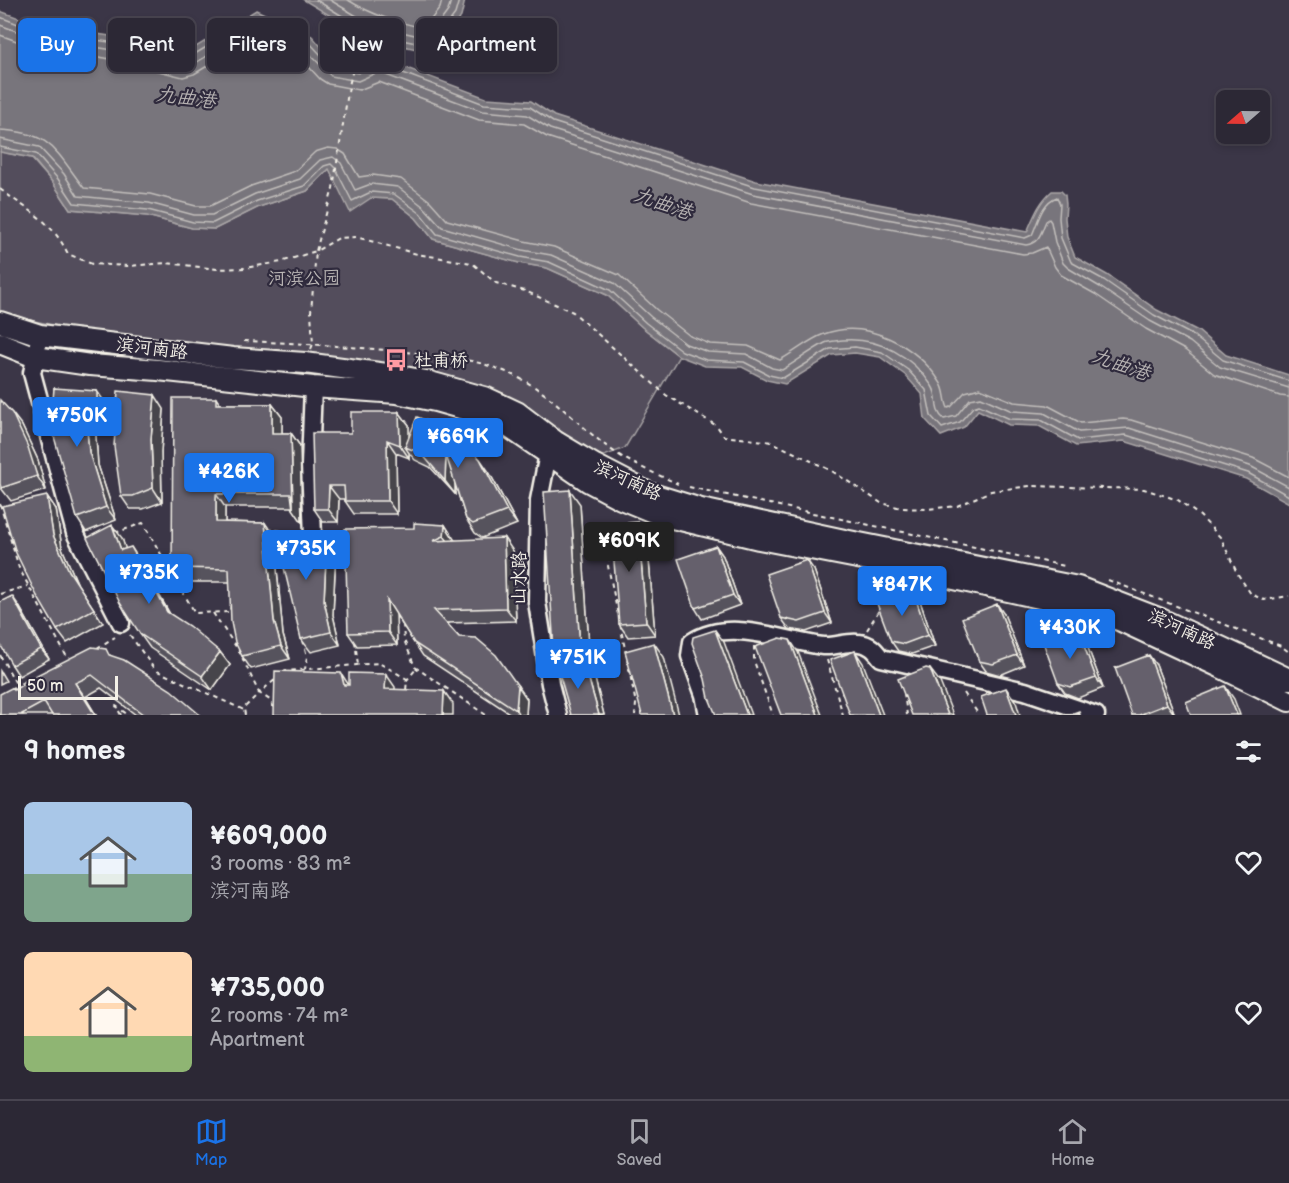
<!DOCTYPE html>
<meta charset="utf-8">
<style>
:root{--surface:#2c2835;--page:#34303d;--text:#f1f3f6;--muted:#a6a6ad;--line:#484450;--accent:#1a73e8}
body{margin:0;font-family:"Balsamiq Sans","LXGW WenKai TC",sans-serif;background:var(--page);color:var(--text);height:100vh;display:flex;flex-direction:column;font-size:22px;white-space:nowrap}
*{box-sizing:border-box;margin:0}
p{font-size:20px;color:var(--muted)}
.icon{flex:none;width:33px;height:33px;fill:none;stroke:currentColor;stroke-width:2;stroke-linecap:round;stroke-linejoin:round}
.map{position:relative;height:715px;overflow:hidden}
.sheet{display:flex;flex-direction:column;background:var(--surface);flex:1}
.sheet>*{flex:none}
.banner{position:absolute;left:18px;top:18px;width:600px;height:54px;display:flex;gap:12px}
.needle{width:39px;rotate:250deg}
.tools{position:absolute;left:1216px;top:90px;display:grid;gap:12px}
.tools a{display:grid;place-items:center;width:54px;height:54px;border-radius:9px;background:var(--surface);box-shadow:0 3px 9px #0003,0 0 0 2px var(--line);font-size:30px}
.scale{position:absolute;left:18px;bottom:15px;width:100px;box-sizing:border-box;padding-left:6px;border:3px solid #f4f1e8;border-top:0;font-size:16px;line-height:21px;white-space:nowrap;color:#f4f1e8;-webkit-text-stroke:4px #2f2a3d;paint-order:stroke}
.price{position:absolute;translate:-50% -51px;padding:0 14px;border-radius:6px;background:var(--accent);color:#fff;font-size:20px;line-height:39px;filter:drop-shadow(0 2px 3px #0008)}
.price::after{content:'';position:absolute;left:50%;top:36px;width:18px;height:14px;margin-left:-9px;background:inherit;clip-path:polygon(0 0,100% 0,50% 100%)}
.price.current{background:#222;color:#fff}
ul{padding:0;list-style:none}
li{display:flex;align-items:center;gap:18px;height:150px;padding:0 24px}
li span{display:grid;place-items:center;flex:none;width:168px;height:120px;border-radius:9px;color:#555}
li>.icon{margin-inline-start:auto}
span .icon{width:72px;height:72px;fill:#fffc;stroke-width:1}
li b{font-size:26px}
h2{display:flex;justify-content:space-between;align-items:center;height:72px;padding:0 24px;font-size:26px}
.pill{padding:0 21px;border-radius:9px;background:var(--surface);box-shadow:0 3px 9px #0003,0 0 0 2px var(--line);font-size:21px;line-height:54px}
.pill.current{background:var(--accent);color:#fff}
.tabs{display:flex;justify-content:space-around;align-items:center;height:84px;border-top:2px solid var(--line);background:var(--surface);font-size:16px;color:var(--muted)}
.tabs a{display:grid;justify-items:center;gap:3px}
.tabs .current{color:var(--accent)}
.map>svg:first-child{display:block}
</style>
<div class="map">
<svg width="1289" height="715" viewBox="0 0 1289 715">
<rect width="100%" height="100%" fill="#3b3647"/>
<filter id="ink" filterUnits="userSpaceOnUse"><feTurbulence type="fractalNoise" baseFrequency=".0167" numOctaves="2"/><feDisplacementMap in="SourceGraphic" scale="12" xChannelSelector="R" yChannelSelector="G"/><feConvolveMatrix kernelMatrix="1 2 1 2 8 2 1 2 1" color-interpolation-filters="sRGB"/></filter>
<g filter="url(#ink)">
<!-- green -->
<path fill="#534e5c" stroke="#a4a0a2" stroke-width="1.5" d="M0,152l31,6 22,25 17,26 77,7 45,12 23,1 44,-22 48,-16 22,-22 42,29 21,1 24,19 17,21 86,24 28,5 60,27 35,32 37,29 -54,92 -26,10 -49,-34 -125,-53 -284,-28 -141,-29z"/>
<!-- water -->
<path fill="#78747b" stroke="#aaa6a7" stroke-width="1.5" d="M304,0h161l-4,17 -26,36 -55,-12 -26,-11z
M256,10l56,26 24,28 21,3 18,-11 111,42 45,3 23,15 202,65 271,51c7,-16 12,-30 25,-41h9l4,4 1,9 -1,14 2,19 8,20 32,18 50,35 41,21 28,24 63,20v128l-43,-24 -122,-38 -48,5 -37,-20 -30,-1 -31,-15 -14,17 -23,9 -16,-17 -3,-25 -17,-19 -25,-18 -25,-4 -23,2 -47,29 -18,-4 -25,-13 -37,-1 -26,-10 -37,-29 -35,-32 -60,-27 -28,-5 -86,-24 -17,-21 -24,-19 -21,-1 -21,14 -21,-43 -22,22 -48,16 -44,22 -23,-1 -45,-12 -77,-7 -17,-26 -21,-25 -32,-6v-141l38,14 72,11 73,19z"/>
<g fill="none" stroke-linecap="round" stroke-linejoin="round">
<!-- shore -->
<path stroke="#c2bfbc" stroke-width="1.5" d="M316,0l41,25 25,11 49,10 24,-32 4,-14
M330,0l30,18 24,10 44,10 20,-27 3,-11
M348,0c24,15 48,22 76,28l16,-20 2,-8
M0,17l36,14 73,11 74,19 74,-44 51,24 26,28 24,4 19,-10 107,41 46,3 23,15 202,65 270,51 7,-3c6,-13 10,-33 25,-38l3,7 -1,14 2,20 10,24 33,18 50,35 40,21 29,24 66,21
M0,25l35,13 72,11 76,19 7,-2 68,-40 46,22 27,28 27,5 20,-9 104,39 45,4 23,14 203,65 273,51c14,-2 15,-13 20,-24l3,-2 2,3 4,20 8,21 5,5 32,19 50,34 40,21 30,25 69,21
M0,35l33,12 72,11 78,19 11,-3 64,-38 40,19 22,24 8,5 31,6 20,-8 100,38 45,4 23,13 204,66 272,51 9,-1 14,-6 9,20 6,8 34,19 51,35 39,21 29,24 66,22 9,1
M0,130c52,2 56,22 84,58l66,6 46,12h14l41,-20 44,-15 20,-19 13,-4 9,1 8,5 14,23 14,-2 28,4 29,22 17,19 77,21 30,6 65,28 38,35 33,26 20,8 38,2 32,14c15,-8 28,-20 44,-26 43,-16 93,12 116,48 6,8 4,18 8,26l3,-1 14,-15 15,-4 34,14 33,3 34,18 42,-4 8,1 122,38 36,19
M0,139l39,8 25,27 14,22 71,7 45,12h18l43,-21 45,-15 20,-19 13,-3 8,6 14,27 16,-6 27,3 26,20 18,20 80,23 29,5 63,28 37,34 35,27 22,8 38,2 26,14 10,2c14,-8 28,-19 43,-27 5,-2 12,-2 18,-3 36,-3 69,16 89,46 8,12 0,23 12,33l12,-3 14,-17 11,-2 31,14 32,2 35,19 50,-4 121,38 39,21
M0,147l36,7 22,25 16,24 74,7 45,12 20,1 44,-22 47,-15 20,-20 7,-2 4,4 17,33 19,-9 23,2 26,19 17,21 83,23 29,5 61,28 36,33 36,28 24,9 38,2 25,13 14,3 47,-29 25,-2 27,5 26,18 18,20 5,26 11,12 18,-6 13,-15 6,-2 31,14 31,1 37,20 48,-5 122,38 41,23"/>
<!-- minor casing -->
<g stroke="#f4f1e8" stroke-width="21">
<path id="minor" d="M40,335l-8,38 43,160 46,90
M553,444l-5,10 -9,46 -2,102 13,82 8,31
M313,536l-3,-71 3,-78
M708,715l-4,-20 -14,-39 2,-14c38,-25 90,-1 131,4 12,1 25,-5 36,-3 11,1 16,7 22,15l144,33 71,24"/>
</g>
<!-- tertiary casing -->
<g stroke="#f4f1e8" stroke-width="24">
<path id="tertiary" d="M0,322l40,13 193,23 72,5 89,12 32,6 61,17 30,14 38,29 40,24 54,28 52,16 148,32 229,46 83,32 128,60
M0,343l35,14 55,8 68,5 155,17 84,6 38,8 46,13 29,14 79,54 32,17 39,16 99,24 114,22 216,48 30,11 101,47 69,34"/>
</g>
<!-- path -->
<path stroke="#f4f1e8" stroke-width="2" stroke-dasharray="4.5 4.5" stroke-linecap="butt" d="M0,189c28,22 51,30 68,65l24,10 36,2 39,-3 50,6 28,-1 36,-6 35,-11 23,-13 17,-1 61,17 55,9 24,20 29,8 48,21 93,83 51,31 7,10 48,6 60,29 49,32 21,5 25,1 30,-3 34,-15 39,-5 114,3 34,11 22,16 21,22 16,35 14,21 13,6 25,-4
M244,341c51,2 101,5 151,10 42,4 86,7 124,27 34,17 60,48 90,70 21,16 46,25 69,36
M311,349l2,-5 -2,-32 5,-61 17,-63 16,-102 11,-48
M689,487l376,79
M0,504l19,64 50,93
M267,529l30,4
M612,529l-4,37 10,49
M115,533l28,-10 52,90 35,-1 1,-11
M327,535l21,-1
M1108,580l173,66 8,6
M0,594l28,-8
M887,597l10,-15
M213,613l26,38 20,42 17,-14
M403,624l1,16 11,27 71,48
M620,624l16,80 -1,11
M867,630l14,-23
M130,635l25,35 89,40
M303,640l4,17 -2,12
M355,641l3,24
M754,646v15l19,54
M97,648l18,-11
M0,655l19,34
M827,660l16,55
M283,673l3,-2 93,-8 28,16 -1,12
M406,681l10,-12
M904,693l3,22
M964,693l15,22
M121,715l-5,-9 12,9
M245,715l-1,-7 15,-15 11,7 7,15"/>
<!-- minor -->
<use href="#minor" stroke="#2f2a3d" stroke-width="16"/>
<!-- tertiary -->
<use href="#tertiary" stroke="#2f2a3d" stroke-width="20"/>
</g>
<!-- wall -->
<path fill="#57535d" stroke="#f4f1e8" stroke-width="1.5" d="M54,388l52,16v18l-11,1 3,42 18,55 -30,12 -9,-14z
M216,398l4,6h52l10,13v16h9l9,13 2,76 -10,-15h-67v15l40,1 9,13 9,99 7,24 -39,10 -9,-13 -12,-74h-48l-10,-14z
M164,409l-3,43 1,50 -19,7h-13l-9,-13z
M399,412l10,13v13l80,34 28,52 -35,14 -7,-5 -9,-14 -11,-35v10l-25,-27 -15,-7 -6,-7v5l-13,-5 1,61h-43l-9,-13v-2h-6l-1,23h-15l-9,-13 37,-76z
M22,426l16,34 8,30 -35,11 -10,-13z
M47,496l9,13 6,39 16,37 25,38 -36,20 -10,-13z
M580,504l10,158 -5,1 9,12 10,40h-33l11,-52 -19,1 -9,-14z
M445,525l9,15 59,11 3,70 -69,2 12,14 68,62 -1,16h-14l-89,-59 -27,-41 1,30 -40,1 -9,-13 66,-105z
M647,535l8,100 -27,2 -9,-13z
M122,538l3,11 15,12 30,53 50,38 10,13 -18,25 -62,-42 -10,-14z
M716,546l7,10 17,49 -38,14 -7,-11z
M336,550l-3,65 7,30 -29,7 -10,-13z
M814,570l18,53 -26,9 -17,-3 -8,-11z
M919,598l16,48 -23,8 -14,-3 -7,-10z
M19,606l30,53 -30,17 -7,-11z
M1004,614l20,51 -24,10 -14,-4 -7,-10z
M1085,640l18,48 -25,10 -13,-5 -7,-10z
M110,655l90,60h-64l-35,-27 -16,9 11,18h-96l14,-25z
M1156,665l19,50h-43z
M0,671l6,10 -6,3z"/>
<!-- shaded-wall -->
<path fill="#47444c" stroke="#f4f1e8" stroke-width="1.5" d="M97,391l9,13v18l-9,-13z
M155,395l9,14 -3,43 1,50 -9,-14 -2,-49z
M272,404l10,13v29l-10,-13z
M85,409l10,14 3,42 18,55 -10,-13 -17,-55z
M399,412l10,13v23l-4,-1 4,6v5l-9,-13z
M12,413l10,13 16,34 8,30 -9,-14z
M291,433l9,13 2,76 -9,-13z
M387,440l9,13 1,61 -9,-13z
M446,455l9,14v25l-10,-13z
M480,459l9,13 28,52 -10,-13z
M329,486l10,13 -1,23 -10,-13z
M570,490l10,14 10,158 -10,-13z
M216,494l9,13v29l-9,-14z
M47,496l9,13 6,39 16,37 25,38 -34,-52 -16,-36z
M638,522l9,13 8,100 -9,-13z
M265,523l9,13 9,99 7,24 -9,-13 -7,-25z
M112,525l10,13 8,25 -9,-13z
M445,525l9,14v10l-10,-13z
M327,537l9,13 -3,65 7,30 -9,-13 -7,-31z
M504,538l9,13 3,70 -10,-13z
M716,546l7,10 17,49 -7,-10z
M131,547l9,14 36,64 -9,-13z
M807,560l7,10 18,53 -7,-10z
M912,588l7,10 16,48 -7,-11z
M12,596l7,10 30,53 -8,-10z
M387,600l9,13 1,32 -9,-13z
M997,604l7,10 20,51 -7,-10z
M715,630l9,12 27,73h-4z
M1078,630l7,10 18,48 -7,-10z
M790,640l8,12 24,63h-4z
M654,643l10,14 15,58h-6z
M855,651l8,12 20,52h-4z
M220,652l10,13 -18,25 -10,-14z
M1149,655l7,10 19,50 -8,-11z
M584,662l10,13 10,40h-5z
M930,669l10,13 13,33h-5z
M341,673l9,14 -6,-2z
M386,674l9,13v15l-10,-13z
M75,683l10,14 11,18h-1z
M518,686l9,13 -1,16h-7l-3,-5z
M1225,686l9,13 6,16h-3z
M1006,688l10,14 4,13h-4z
M444,691l9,13v11h-10z"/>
<!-- building -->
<path fill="#65616c" stroke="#f4f1e8" stroke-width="1.5" d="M54,388l43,3v18h-12l4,43 17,55 -29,11 -26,-92z
M118,391l37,4 -4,44 2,49 -20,8h-12l-7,-50z
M173,398h43v6h56v29h19l2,76 -2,-15h-75v28l49,1 9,98 7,25 -39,10 -7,-14 -4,-20 -2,-53 -57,-1z
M0,400l12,13 16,34 9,29 -36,12 -1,-4z
M351,412h48l1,33 -13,-5 1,61h-43l-1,-15h-15l-1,23h-14l-2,-76h39z
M417,417l23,9 20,12 20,21 27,52 -34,13 -7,-5 -20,-64 -1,26 -24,-28 -16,-6z
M570,490l10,159 -26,1 -10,-158z
M47,496l6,39 16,36 25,38 -37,21 -20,-34 -21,-43 -14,-47z
M638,522l8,100 -27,2 -8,-100z
M414,523l31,2 -1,11 -11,5 71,-3 2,70 -72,2 25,27 17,1 20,17 22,31 -2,24 -102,-67 -27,-43 1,32 -40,1 -3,-104 69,-1z
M112,525l9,25 10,-3 36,65 22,14 31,26 -18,24 -62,-42 -20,-31 -33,-65z
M276,534l51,3 -3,64 7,31 -30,7z
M716,546l17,49 -38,13 -17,-49z
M807,560l18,53 -26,9 -18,-4 -15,-44z
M912,588l16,47 -24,9 -13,-3 -15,-40z
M12,596l29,53 -29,16 -12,-21v-42z
M997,604l20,51 -24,9 -14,-3 -17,-43z
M715,630l32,85h-31l-7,-17 -4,-19 -13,-36 1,-6z
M1078,630l18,48 -26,9 -12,-4 -15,-41z
M780,638l10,2 28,75h-37l-26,-68z
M654,643l19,72h-31l-17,-64z
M92,647l14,2 3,6 15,5 47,30 29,25h-56l-52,-40 -17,8 20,32h-43l-8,-13 -22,12 1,1h-23v-21l13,-7 1,3 8,-5 -1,-2z
M855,651l24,64h-29l-20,-55z
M1149,655l18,49 -28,11h-7l-17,-47z
M584,662l15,53h-28l-13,-46z
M926,668l4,1 18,46h-36l-14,-36z
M275,671l66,2 3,12h5v-12l37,1 -1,15 59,2 -1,24h-169z
M1225,686l12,29h-46l-5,-13z
M1006,688l10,27h-29l-6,-18z
M1079,711l1,4h-12z"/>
</g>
<!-- icons -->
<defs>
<g id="bus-bare" transform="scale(1.8)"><path d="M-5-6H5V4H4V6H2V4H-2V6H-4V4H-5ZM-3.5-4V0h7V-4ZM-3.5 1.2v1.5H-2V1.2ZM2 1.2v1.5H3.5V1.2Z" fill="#ff9aa2" stroke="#2f2a3d" stroke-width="2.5" paint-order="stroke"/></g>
</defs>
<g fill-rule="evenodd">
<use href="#bus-bare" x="396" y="360"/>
</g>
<g text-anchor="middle" stroke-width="4.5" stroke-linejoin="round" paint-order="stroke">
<!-- park labels -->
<g font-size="18" fill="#bcb8b7" stroke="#2f2a3d">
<text x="304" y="284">河滨公园</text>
</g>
<!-- street labels -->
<g font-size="18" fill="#f4f1e8" stroke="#2f2a3d">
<text transform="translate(152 348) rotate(7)" y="6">滨河南路</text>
<text transform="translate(628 480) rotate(25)" y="6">滨河南路</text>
<text transform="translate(519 578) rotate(-90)" y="6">山水路</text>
<text transform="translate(1182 629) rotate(25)" y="6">滨河南路</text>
</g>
<!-- poi labels -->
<g font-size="18" fill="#f4f1e8" stroke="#2f2a3d" text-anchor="start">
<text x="414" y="366">杜甫桥</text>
</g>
<!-- water labels -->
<g font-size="20" font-style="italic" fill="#b6b2b2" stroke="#2f2a3d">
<text transform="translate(186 97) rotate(7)" y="7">九曲港</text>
<text transform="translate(663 203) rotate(19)" y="7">九曲港</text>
<text transform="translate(1121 364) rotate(19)" y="7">九曲港</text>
</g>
</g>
</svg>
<div class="tools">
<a><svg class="needle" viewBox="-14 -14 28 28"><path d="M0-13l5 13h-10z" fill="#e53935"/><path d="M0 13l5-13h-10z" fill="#a6a6ad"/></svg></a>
</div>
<div class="scale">50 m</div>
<b class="price" style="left:77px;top:448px">¥750K</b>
<b class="price" style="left:458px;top:469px">¥669K</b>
<b class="price" style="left:229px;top:504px">¥426K</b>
<b class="price current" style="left:629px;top:573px">¥609K</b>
<b class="price" style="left:306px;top:581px">¥735K</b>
<b class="price" style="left:149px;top:605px">¥735K</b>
<b class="price" style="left:902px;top:617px">¥847K</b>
<b class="price" style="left:1070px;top:660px">¥430K</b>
<b class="price" style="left:578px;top:690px">¥751K</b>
<div class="banner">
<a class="pill current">Buy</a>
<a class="pill">Rent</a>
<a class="pill">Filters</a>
<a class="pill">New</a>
<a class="pill">Apartment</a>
</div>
</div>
<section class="sheet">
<h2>9 homes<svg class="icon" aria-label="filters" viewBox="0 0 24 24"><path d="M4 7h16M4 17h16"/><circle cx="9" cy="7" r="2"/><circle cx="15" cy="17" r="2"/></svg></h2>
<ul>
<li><span style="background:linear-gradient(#a9c7e8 60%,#7fa58c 0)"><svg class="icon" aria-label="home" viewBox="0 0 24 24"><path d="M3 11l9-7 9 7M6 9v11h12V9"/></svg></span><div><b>¥609,000</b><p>3 rooms · 83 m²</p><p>滨河南路</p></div><svg class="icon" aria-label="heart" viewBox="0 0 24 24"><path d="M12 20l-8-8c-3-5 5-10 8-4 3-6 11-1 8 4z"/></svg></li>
<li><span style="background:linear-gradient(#ffd9b3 70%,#8fb573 0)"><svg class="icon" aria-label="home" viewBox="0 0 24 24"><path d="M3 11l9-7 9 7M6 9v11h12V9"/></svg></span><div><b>¥735,000</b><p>2 rooms · 74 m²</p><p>Apartment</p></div><svg class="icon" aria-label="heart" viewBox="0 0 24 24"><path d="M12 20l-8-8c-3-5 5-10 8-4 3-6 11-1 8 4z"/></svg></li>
</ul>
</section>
<nav class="tabs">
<a class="current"><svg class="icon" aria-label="map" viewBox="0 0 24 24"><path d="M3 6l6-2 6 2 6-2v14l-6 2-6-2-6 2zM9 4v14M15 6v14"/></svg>Map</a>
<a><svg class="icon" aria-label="saved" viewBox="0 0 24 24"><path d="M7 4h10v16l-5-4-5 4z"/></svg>Saved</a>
<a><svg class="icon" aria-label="home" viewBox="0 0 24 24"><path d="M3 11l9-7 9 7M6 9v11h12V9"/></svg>Home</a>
</nav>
